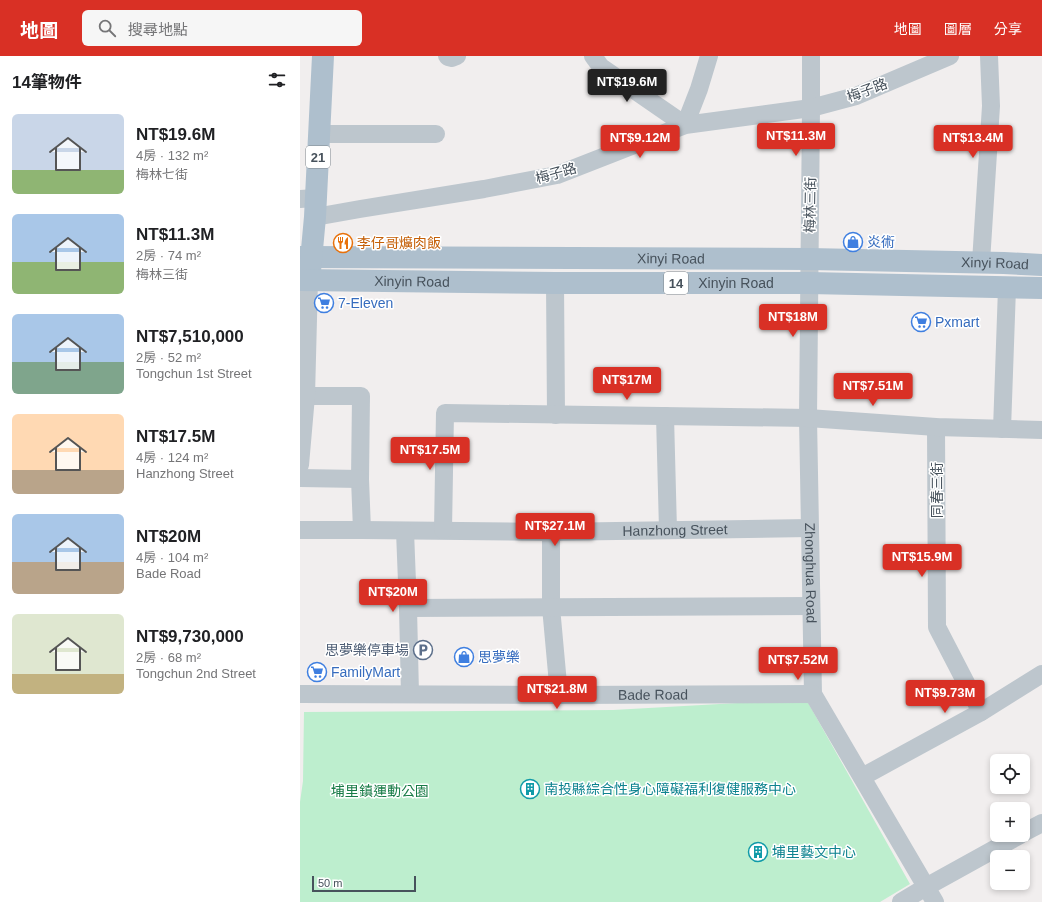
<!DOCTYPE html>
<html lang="zh-TW">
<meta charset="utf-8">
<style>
:root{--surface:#fff;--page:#f6f6f6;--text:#202124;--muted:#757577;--accent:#d93025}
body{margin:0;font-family:Arial,"Noto Sans TC",sans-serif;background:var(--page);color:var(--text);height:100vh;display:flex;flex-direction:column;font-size:15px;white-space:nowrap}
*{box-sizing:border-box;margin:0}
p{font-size:13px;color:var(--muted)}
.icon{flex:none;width:22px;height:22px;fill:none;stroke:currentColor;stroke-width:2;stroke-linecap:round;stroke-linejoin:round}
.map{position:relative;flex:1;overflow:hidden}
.details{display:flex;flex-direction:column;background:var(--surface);width:300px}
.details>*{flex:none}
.controls{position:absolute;left:690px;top:698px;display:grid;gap:8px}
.controls a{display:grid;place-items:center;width:40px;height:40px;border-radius:6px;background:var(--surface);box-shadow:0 2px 6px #0003;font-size:20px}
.scale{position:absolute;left:12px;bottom:10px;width:104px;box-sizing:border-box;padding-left:4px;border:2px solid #47525c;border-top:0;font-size:11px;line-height:14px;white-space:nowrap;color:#47525c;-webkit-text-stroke:3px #fff;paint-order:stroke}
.price{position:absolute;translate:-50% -34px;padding:0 9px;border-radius:4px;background:var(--accent);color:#fff;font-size:13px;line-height:26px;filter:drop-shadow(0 1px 2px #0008)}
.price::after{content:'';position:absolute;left:50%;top:24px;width:12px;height:9px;margin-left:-6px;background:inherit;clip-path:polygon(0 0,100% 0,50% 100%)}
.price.selected{background:#222;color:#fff}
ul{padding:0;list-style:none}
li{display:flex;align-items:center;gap:12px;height:100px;padding:0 12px}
li span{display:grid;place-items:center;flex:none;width:112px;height:80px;border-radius:6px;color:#555}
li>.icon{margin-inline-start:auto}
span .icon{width:48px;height:48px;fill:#fffc;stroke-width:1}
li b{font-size:17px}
h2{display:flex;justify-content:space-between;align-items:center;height:48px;padding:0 12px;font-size:17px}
header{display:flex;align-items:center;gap:24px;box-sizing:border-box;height:56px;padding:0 20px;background:var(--accent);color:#fff}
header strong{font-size:19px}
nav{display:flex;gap:22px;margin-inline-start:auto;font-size:14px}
.search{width:280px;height:36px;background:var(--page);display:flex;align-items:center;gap:10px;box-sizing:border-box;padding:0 14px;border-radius:6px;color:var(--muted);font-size:15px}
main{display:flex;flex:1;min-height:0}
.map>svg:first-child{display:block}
</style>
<header>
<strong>地圖</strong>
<div class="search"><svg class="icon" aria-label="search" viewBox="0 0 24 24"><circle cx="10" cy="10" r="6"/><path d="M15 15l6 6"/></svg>搜尋地點</div>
<nav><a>地圖</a><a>圖層</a><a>分享</a></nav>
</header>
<main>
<section class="details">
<h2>14筆物件<svg class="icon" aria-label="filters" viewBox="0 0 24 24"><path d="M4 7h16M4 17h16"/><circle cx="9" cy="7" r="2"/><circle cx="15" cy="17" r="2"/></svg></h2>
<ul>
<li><span style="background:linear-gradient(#c9d6e8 70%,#8fb573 0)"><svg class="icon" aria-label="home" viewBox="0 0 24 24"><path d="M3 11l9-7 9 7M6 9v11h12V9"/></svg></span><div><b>NT$19.6M</b><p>4房 · 132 m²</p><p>梅林七街</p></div></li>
<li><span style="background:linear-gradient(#a9c7e8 60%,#8fb573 0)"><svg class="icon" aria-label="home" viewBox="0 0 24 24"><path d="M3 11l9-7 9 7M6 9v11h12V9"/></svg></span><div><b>NT$11.3M</b><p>2房 · 74 m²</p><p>梅林三街</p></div></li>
<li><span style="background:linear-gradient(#a9c7e8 60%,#7fa58c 0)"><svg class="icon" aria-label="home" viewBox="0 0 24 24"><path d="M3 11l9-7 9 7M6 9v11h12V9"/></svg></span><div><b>NT$7,510,000</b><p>2房 · 52 m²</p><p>Tongchun 1st Street</p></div></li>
<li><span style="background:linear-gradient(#ffd9b3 70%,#b9a48a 0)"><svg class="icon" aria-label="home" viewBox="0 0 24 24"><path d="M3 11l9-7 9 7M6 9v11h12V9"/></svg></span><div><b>NT$17.5M</b><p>4房 · 124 m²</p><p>Hanzhong Street</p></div></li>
<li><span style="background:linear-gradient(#a9c7e8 60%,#b9a48a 0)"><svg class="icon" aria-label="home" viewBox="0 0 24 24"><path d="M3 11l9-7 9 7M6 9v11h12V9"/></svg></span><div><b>NT$20M</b><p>4房 · 104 m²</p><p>Bade Road</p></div></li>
<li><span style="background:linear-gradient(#dfe7d0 75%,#c2b280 0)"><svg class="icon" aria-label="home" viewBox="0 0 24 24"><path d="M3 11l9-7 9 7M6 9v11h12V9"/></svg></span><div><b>NT$9,730,000</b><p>2房 · 68 m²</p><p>Tongchun 2nd Street</p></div></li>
</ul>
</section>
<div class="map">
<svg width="742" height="846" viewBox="0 0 742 846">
<rect width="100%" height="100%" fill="#f1eeee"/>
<!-- green -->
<path fill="#bdeece" d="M506,643l104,185 -30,18h-580v-100l3,-21 1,-69 309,-2z"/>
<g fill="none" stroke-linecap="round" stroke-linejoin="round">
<!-- minor -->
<g stroke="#bdc6cd" stroke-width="18">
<path d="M147,0l1,1 4,1 5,-2"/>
<path d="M293,0l8,11 84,58 14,-36 10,-33"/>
<path id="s1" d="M511,0v52l-3,310 5,276 122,208"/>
<path d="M19,78h117"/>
<path d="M0,143l15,-1"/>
<path d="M15,161l45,-8 124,-20 73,-14 128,-50 126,-17 45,-12 94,-40"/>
<path d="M681,206l10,-156 -2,-50"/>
<path d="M255,227l1,132"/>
<path d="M6,340h55l-1,83 2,51"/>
<path d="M365,360l3,114"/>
<path d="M636,371l1,200 44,85"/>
<path d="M702,373l5,-141"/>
<path d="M0,409l6,-69 3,-116"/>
<path d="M0,422l60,1"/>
<path id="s2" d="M0,474h62l189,2 259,-4"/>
<path d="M143,474l2,-117 363,5 128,9 106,3"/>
<path d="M105,475l3,77 2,86"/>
<path d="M251,476v75l8,88"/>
<path d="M108,552l403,-2"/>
<path id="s3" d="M0,638l259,1 254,-1"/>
<path d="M562,721l119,-65 61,-38"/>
<path d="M723,777l19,-10"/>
<path d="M601,846l25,-15 94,-52"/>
</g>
<!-- major -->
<g stroke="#aebfcd" stroke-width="22">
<path id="s4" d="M0,201l509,2 195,4 38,2"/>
<path d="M10,215l5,-54 8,-161"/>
<path id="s5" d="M0,224l255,3h254l233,5"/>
</g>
</g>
<!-- icons -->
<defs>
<g id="shop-ring" transform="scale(1)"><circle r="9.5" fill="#fff" stroke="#3f7fe0" stroke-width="1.5"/><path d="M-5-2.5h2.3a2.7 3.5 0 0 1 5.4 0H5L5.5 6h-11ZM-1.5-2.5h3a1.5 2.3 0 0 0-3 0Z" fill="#3f7fe0"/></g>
<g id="restaurant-ring" transform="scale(1)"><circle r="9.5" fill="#fff" stroke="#e8710a" stroke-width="1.5"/><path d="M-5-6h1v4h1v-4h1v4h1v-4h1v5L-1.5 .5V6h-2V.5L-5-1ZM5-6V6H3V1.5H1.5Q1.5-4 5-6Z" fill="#e8710a"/></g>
<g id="supermarket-ring" transform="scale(1)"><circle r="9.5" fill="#fff" stroke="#3f7fe0" stroke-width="1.5"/><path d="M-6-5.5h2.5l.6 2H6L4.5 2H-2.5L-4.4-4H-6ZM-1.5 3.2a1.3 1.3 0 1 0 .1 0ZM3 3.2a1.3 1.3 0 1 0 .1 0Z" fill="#3f7fe0"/></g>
<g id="parking-ring" transform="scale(1)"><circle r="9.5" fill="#fff" stroke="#5c6f8a" stroke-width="1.5"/><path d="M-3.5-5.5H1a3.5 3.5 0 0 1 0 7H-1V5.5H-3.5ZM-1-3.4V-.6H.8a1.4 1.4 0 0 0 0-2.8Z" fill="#5c6f8a"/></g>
<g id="building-ring" transform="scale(1)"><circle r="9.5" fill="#fff" stroke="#0f9aa8" stroke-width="1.5"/><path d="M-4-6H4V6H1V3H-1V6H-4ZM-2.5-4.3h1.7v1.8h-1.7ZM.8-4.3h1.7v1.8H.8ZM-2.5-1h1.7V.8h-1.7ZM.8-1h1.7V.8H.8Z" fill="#0f9aa8"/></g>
</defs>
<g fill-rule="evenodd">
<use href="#shop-ring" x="553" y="186"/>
<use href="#restaurant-ring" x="43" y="187"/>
<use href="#supermarket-ring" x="24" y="247"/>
<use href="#supermarket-ring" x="621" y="266"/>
<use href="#parking-ring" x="123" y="594"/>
<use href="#shop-ring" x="164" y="601"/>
<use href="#supermarket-ring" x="17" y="616"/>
<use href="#building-ring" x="230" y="733"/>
<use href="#building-ring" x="458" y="796"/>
</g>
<g text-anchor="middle" stroke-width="3" stroke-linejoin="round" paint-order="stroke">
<!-- shield labels -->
<g fill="#fff" stroke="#7e868d" stroke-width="1">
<rect x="6" y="90" width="24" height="22" rx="3"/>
<rect x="364" y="216" width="24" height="22" rx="3"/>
</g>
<g font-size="13" font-weight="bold" fill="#47525c">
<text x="18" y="106">21</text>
<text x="376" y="232">14</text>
</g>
<!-- street labels -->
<g font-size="14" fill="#47525c" stroke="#fff">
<text transform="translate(567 34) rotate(-20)" y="5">梅子路</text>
<text transform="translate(256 117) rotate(-16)" y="5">梅子路</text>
<text transform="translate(510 149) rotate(-89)" y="5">梅林三街</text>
<text dy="5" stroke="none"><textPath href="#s4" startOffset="371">Xinyi Road</textPath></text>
<text dy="5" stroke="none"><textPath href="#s4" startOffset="695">Xinyi Road</textPath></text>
<text dy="5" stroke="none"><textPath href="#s5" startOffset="112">Xinyin Road</textPath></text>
<text dy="5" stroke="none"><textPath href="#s5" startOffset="436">Xinyin Road</textPath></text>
<text transform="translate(637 434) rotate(-90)" y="5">同春三街</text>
<text dy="5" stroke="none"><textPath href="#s2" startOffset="375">Hanzhong Street</textPath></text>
<text dy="5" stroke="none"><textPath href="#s1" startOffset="517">Zhonghua Road</textPath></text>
<text dy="5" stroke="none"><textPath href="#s3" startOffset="353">Bade Road</textPath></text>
</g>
<!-- shop labels -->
<g font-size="14" fill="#366cbe" stroke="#fff" text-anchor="start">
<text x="567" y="191">炎術</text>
<text x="38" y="252">7-Eleven</text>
<text x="635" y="271">Pxmart</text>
<text x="178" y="606">思夢樂</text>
<text x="31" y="621">FamilyMart</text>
</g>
<!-- food labels -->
<g font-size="14" fill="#c56008" stroke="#fff" text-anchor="start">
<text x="57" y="192">李仔哥爌肉飯</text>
</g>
<!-- service labels -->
<g font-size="14" fill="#4e5e75" stroke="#fff" text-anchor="end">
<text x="109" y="599">思夢樂停車場</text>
</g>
<!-- culture labels -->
<g font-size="14" fill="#0d838f" stroke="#fff" text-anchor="start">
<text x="244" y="738">南投縣綜合性身心障礙福利復健服務中心</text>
<text x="472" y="801">埔里藝文中心</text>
</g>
<!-- park labels -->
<g font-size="14" fill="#187c47" stroke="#fff">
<text x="80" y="740">埔里鎮運動公園</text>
</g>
</g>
</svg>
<div class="controls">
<a><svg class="icon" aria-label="locate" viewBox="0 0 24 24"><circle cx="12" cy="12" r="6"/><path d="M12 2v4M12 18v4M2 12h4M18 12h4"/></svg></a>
<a>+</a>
<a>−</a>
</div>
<div class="scale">50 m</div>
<b class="price selected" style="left:327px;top:47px">NT$19.6M</b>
<b class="price" style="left:496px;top:101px">NT$11.3M</b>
<b class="price" style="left:340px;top:103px">NT$9.12M</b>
<b class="price" style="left:673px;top:103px">NT$13.4M</b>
<b class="price" style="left:493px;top:282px">NT$18M</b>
<b class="price" style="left:327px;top:345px">NT$17M</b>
<b class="price" style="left:573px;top:351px">NT$7.51M</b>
<b class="price" style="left:130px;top:415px">NT$17.5M</b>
<b class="price" style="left:255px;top:491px">NT$27.1M</b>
<b class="price" style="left:622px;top:522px">NT$15.9M</b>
<b class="price" style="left:93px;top:557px">NT$20M</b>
<b class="price" style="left:498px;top:625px">NT$7.52M</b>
<b class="price" style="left:257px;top:654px">NT$21.8M</b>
<b class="price" style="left:645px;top:658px">NT$9.73M</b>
</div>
</main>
